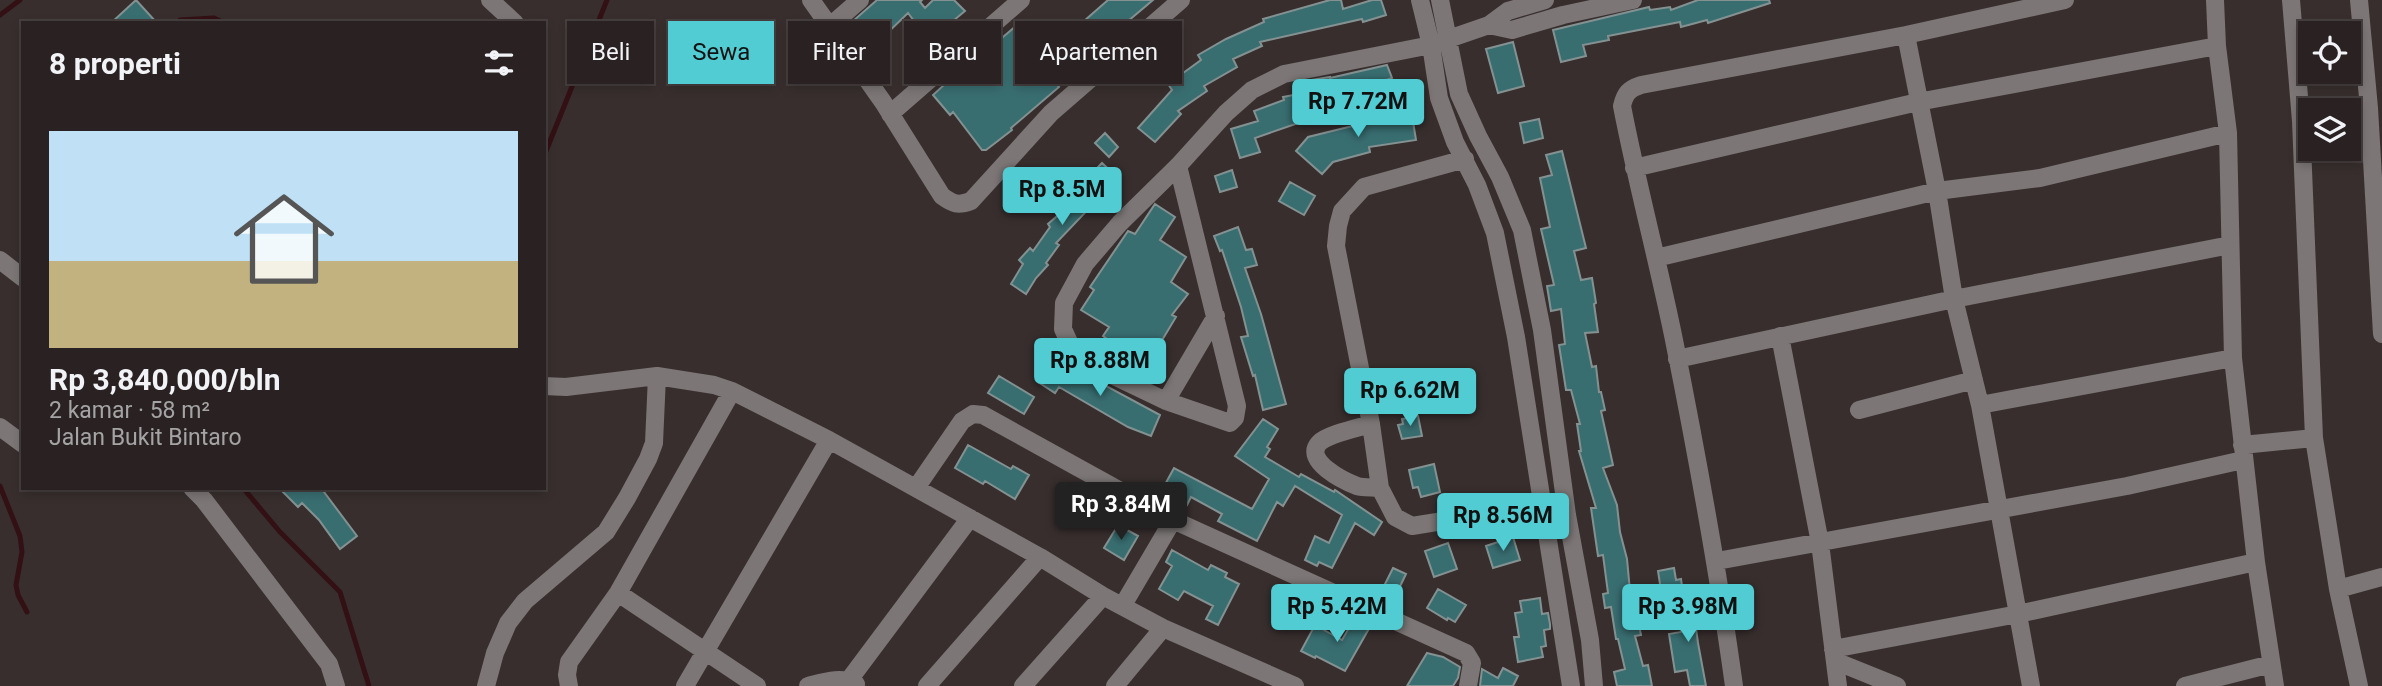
<!DOCTYPE html>
<html lang="id">
<meta charset="utf-8">
<style>
:root{--surface:#2a2222;--page:#322a2a;--text:#f1f3f6;--muted:#a5a4a5;--line:#463f40;--accent:#51ccd2}
body{margin:0;font-family:Roboto,sans-serif;background:var(--page);color:var(--text);height:100vh;display:flex;flex-direction:column;font-size:26px;white-space:nowrap}
*{box-sizing:border-box;margin:0}
p{font-size:23px;color:var(--muted)}
.icon{flex:none;width:38px;height:38px;fill:none;stroke:currentColor;stroke-width:2;stroke-linecap:round;stroke-linejoin:round}
.map{position:relative;flex:1;overflow:hidden}
.panel{position:absolute;left:21px;top:21px;width:525px;height:469px;display:flex;flex-direction:column;background:var(--surface);border-radius:0px;box-shadow:0 4px 10px #0003,0 0 0 2px var(--line)}
.panel>*{flex:none}
.guide{position:absolute;left:567px;top:21px;width:665px;height:63px;display:flex;gap:14px}
.buttons{position:absolute;left:2298px;top:21px;display:grid;gap:14px}
.buttons a{display:grid;place-items:center;width:63px;height:63px;border-radius:0px;background:var(--surface);box-shadow:0 4px 10px #0003,0 0 0 2px var(--line);font-size:35px}
.price{position:absolute;translate:-50% -60px;padding:0 16px;border-radius:7px;background:var(--accent);color:#111;font-size:23px;line-height:46px;filter:drop-shadow(0 2px 4px #0008)}
.price::after{content:'';position:absolute;left:50%;top:42px;width:21px;height:16px;margin-left:-10px;background:inherit;clip-path:polygon(0 0,100% 0,50% 100%)}
.price.current{background:#222;color:#fff}
ul{padding:0;list-style:none}
li{display:grid;align-content:center;gap:14px;height:371px;padding:0 28px}
li+li{border-top:2px solid var(--line)}
li span{display:grid;place-items:center;height:217px;border-radius:0px;color:#555}
li>.icon{margin-inline-start:auto}
span .icon{width:126px;height:126px;fill:#fffc;stroke-width:1}
li b{font-size:30px}
h2{display:flex;justify-content:space-between;align-items:center;height:84px;padding:0 28px;font-size:30px}
.chip{padding:0 24px;border-radius:0px;background:var(--surface);box-shadow:0 4px 10px #0003,0 0 0 2px var(--line);font-size:24px;line-height:63px}
.chip.current{background:var(--accent);color:#111}
.map>svg:first-child{display:block}
</style>
<div class="map">
<svg width="2382" height="686" viewBox="0 0 2382 686">
<rect width="100%" height="100%" fill="#382e2e"/>
<g fill="none" stroke-linecap="round" stroke-linejoin="round">
<!-- stream -->
<path stroke="#331014" stroke-width="5" d="M0,15l20,-15
M179,23l1,-3 34,-2 10,5
M544,156l63,-156
M0,486l20,50 2,16 -6,33 2,10 9,17
M243,488l37,44 60,60 29,94"/>
</g>
<!-- building -->
<path fill="#396e71" stroke="#849191" stroke-width="2" d="M136,0l21,23h-46z
M877,0h45l-2,2 5,6 8,-8h21l11,11 -36,30 -21,-28 -29,28 -2,-3 -14,11 -18,-21z
M1108,0h45l-45,38 2,3 -36,30 -7,-6 -14,15 6,7 -48,41 1,2 -26,20h-4l-29,-38 -3,3 -17,-20 47,-43 3,2 33,-28 28,30z
M1330,0h11l2,9 29,-9h9l5,15 -23,7 -1,-3 -102,23 2,4 -29,13 4,8 -33,19 3,5 -29,20 3,3 -26,28 -17,-14 34,-38 -4,-6 33,-24 -3,-5 28,-16 38,-17 -1,-3z
M1698,0h71l1,3 -62,20 -1,-3 -26,7 -1,-5 -72,14 1,4 -26,5 3,11 -25,6 -8,-32 96,-23 1,3 20,-3 1,3z
M1513,42l11,44 -26,7 -12,-44z
M1387,65l5,13 -32,11 1,4 -57,14 3,13 -52,18 5,14 -20,6 -9,-29 27,-8 -4,-10 30,-11 -1,-3 31,-6 -3,-11 19,-3v1z
M1411,109l5,31 -47,7 1,5 -37,10 -11,12 -26,-23 12,-14 73,-18 -1,-5z
M1539,119l4,19 -19,5 -4,-20z
M1105,133l13,14 -9,10 -14,-14z
M1562,151l24,97 -12,3 7,29 11,-2 4,25 -2,1 4,28 -13,1 7,34 4,-1 3,26h2l4,18 -4,1 12,54 -10,3 14,37 3,27 7,27 3,32 2,-1 3,27 2,-1 4,19 -6,1 8,30 5,-1 4,21h-35l-3,-14 11,-3 -7,-30h-2l-5,-32 -6,1 -2,-14 5,-1 -5,-38 -5,1 -7,-48h5l-17,-57h2l-4,-27h3l-9,-34h-5l-7,-45 6,-1 -4,-35 -10,2 -4,-25 7,-1 -13,-56 9,-2 -10,-49 12,-3 -6,-20z
M1102,163l16,15 -62,65 3,2 -13,18 2,2 -12,13 -10,16 -15,-10 12,-20 -4,-4 11,-12 3,3 17,-24 -2,-3 33,-29 -4,-6z
M1232,170l5,17 -17,5 -5,-16z
M1290,182l25,14 -11,19 -25,-14z
M1155,204l20,13 -15,23 26,17 -15,25 17,12 -16,21 4,2 -27,45 -15,-9 -2,4 -29,-21 6,-9 -28,-17 13,-20 -4,-3 38,-56 7,3z
M1238,227l8,23 6,-1 5,16 -12,3 16,46 25,90 -23,6 -8,-35 -2,1 -12,-39 7,-1 -7,-29 -19,-57 -2,1 -6,-15z
M1052,358l43,26 2,-3 63,34 -9,21 -23,-9 -69,-40 -4,6 -17,-11z
M999,376l35,21 -10,17 -36,-21z
M1418,416l4,20 -20,3 -4,-14 5,-1 -1,-5z
M1263,419l15,10 -11,18 3,2 -5,8 34,20 2,-3 33,18 1,-2 47,32 -8,13 -19,-12 -23,45 -13,-6 -2,4 -12,-6 10,-24 14,7 13,-28 -47,-29 -12,20 -6,-4 -20,39 -39,-20 4,-7 -31,-17 -4,8 -25,-15 12,-22 78,41 17,-30 -34,-23z
M968,445l43,24 2,-3 16,9 -14,24 -30,-18 -2,3 -28,-16z
M1434,464l6,28 -19,5 -3,-10 -5,1 -4,-18z
M279,488h42l36,48 -17,13 -21,-29 -17,-17 -4,4z
M1118,525l20,11 -14,24 -20,-12z
M1513,537l7,23 -27,8 -7,-22z
M1448,543l9,26 -23,8 -9,-26z
M1172,550l36,20 3,-5 16,8 -2,4 14,7 -21,41 -12,-6 7,-13 -29,-15 -6,9 -19,-11 13,-23 -6,-4z
M1393,568l13,6 -14,29 -13,-7z
M1674,568l2,12 5,-1 2,14 -21,4 -4,-26z
M1438,589l28,16 -11,17 -7,-4 -1,2 -20,-12z
M1696,597l1,15 -3,1 4,30 8,43h-16l-3,-16 -12,2 -6,-38 12,-2 -4,-33z
M1540,598l2,16 6,-1 2,11v5l-6,1 2,16 -5,1 2,10 -25,5 -4,-25h5l-4,-24 7,-1 -2,-11z
M1356,616l15,9 -26,46 -29,-15 -1,2 -14,-7 14,-26 27,15z
M1427,653l16,4 17,10 -2,11 -5,8h-46z
M1503,668l15,8 -5,10h-33l2,-17 16,9z"/>
<g fill="none" stroke-linecap="round" stroke-linejoin="round">
<!-- minor -->
<path stroke="#7c7676" stroke-width="18" d="M490,0l25,23
M811,0l72,102 59,94c11,8 16,10 29,5l80,-88 130,-113
M1420,0l11,45 8,53 16,44 22,43 18,48 21,104 55,349
M1440,0l19,94 19,42 22,41 22,53 20,100 25,185 23,125 4,46
M2215,0l2,46 11,87 5,225 23,204 19,124
M2291,0l10,121 13,317 24,151 21,97
M2359,0l10,108 13,226
M1489,25l23,5 51,-15 70,-15
M830,26l30,-26
M1906,35l31,156 17,108 26,106 51,281
M890,114l131,-114
M2348,116l21,-2
M1465,159l-101,28 -22,24 -4,15 -2,20 35,178 9,64 15,29 17,9 130,-21
M1178,166l59,240 -2,12 -5,5 -64,-22 -69,-33 -23,-15 -11,-24 1,-26 21,-39 35,-41 58,-57 48,-53 26,-23 32,-16 147,-29 58,-20 19,-14 37,-11
M1634,168l284,-66 299,-56
M1656,258l281,-67 103,-13 188,-45
M0,260l23,18
M1780,336l40,207 18,143
M1677,359l277,-60 276,-54
M544,386l22,1 91,-11 57,9 18,6 97,49 211,117 63,39 60,32 132,58
M1166,401l50,-85
M1980,405l253,-47
M1859,410l115,-30
M1371,424c-13,4 -43,10 -52,19 -16,18 25,38 38,43 7,2 16,1 23,2
M0,427l23,17
M2242,445l72,-7
M192,488l12,12 125,164 7,22
M916,488l46,-67 11,-7 10,1 190,105 293,133 6,10 -4,23
M1717,561l410,-75 116,-26
M2338,589l44,-12
M618,593l139,93
M1123,605l50,-85
M1833,649l185,-35 238,-52
M1835,661l62,25
M849,680l121,-162
M486,686l9,-33 13,-30 17,-22 81,-69 21,-34 21,-39 6,-16 3,-67
M569,686l-2,-11 2,-13 49,-69 114,-202
M685,686l144,-246
M808,686c16,-4 33,-10 48,-2
M927,686l113,-129
M1023,686l80,-90
M1115,686l48,-58
M1734,686c-16,-116 -37,-231 -60,-346 -16,-79 -37,-156 -52,-234 3,-13 7,-17 19,-21l265,-50 159,-35
M2185,686l86,-22"/>
</g>
</svg>
<div class="buttons">
<a><svg class="icon" aria-label="locate" viewBox="0 0 24 24"><circle cx="12" cy="12" r="6"/><path d="M12 2v4M12 18v4M2 12h4M18 12h4"/></svg></a>
<a><svg class="icon" aria-label="layers" viewBox="0 0 24 24"><path d="M12 4l9 5-9 5-9-5zM3 14l9 5 9-5"/></svg></a>
</div>
<b class="price" style="left:1358px;top:139px">Rp 7.72M</b>
<b class="price" style="left:1062px;top:227px">Rp 8.5M</b>
<b class="price" style="left:1100px;top:398px">Rp 8.88M</b>
<b class="price" style="left:1410px;top:428px">Rp 6.62M</b>
<b class="price current" style="left:1121px;top:542px">Rp 3.84M</b>
<b class="price" style="left:1503px;top:553px">Rp 8.56M</b>
<b class="price" style="left:1337px;top:644px">Rp 5.42M</b>
<b class="price" style="left:1688px;top:644px">Rp 3.98M</b>
<div class="guide">
<a class="chip">Beli</a>
<a class="chip current">Sewa</a>
<a class="chip">Filter</a>
<a class="chip">Baru</a>
<a class="chip">Apartemen</a>
</div>
<section class="panel">
<h2>8 properti<svg class="icon" aria-label="filters" viewBox="0 0 24 24"><path d="M4 7h16M4 17h16"/><circle cx="9" cy="7" r="2"/><circle cx="15" cy="17" r="2"/></svg></h2>
<ul>
<li><span style="background:linear-gradient(#bfe0f5 60%,#c2b280 0)"><svg class="icon" aria-label="home" viewBox="0 0 24 24"><path d="M3 11l9-7 9 7M6 9v11h12V9"/></svg></span><div><b>Rp 3,840,000/bln</b><p>2 kamar · 58 m²</p><p>Jalan Bukit Bintaro</p></div></li>
</ul>
</section>
</div>
